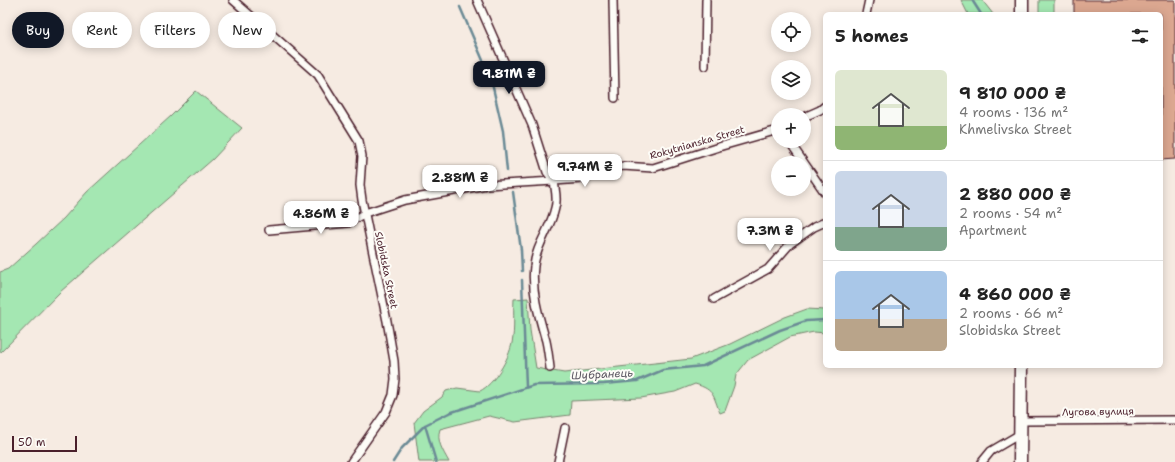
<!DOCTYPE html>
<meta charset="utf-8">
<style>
:root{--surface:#fff;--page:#f6f6f6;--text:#222;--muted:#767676;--line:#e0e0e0;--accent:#111827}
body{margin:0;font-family:"Shantell Sans",sans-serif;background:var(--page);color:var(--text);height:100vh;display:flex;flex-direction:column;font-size:15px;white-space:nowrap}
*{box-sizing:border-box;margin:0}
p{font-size:13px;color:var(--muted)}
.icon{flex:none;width:22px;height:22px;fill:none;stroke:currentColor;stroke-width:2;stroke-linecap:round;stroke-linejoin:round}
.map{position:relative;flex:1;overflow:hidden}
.side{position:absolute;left:823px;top:12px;width:340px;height:356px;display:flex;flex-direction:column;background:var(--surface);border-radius:6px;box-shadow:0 2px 10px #0003}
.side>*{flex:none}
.top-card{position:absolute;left:12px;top:12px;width:380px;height:36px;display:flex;gap:8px}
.buttons{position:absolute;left:771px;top:12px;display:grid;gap:8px}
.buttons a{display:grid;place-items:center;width:40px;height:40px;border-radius:50%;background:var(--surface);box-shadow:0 2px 10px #0003;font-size:20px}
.scale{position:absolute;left:12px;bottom:10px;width:65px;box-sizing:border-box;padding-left:4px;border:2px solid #4a1f2b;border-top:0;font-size:11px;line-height:14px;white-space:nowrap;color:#4a1f2b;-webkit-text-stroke:3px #fdfcf7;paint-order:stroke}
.price{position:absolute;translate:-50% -34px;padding:0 9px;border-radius:8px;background:#fff;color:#222;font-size:13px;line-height:26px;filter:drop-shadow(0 1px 2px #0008)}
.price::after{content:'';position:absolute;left:50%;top:24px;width:12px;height:9px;margin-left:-6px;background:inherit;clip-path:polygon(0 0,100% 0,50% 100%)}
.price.selected{background:var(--accent);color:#fff}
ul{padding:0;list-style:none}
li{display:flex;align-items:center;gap:12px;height:100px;padding:0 12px}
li+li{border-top:1px solid var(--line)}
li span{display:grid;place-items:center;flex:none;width:112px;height:80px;border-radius:6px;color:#555}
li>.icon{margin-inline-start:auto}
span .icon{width:48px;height:48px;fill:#fffc;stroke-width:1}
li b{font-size:17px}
h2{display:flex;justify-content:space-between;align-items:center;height:48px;padding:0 12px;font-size:17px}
.chip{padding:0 14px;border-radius:18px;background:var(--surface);box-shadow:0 2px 10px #0003;font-size:14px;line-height:36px}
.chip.selected{background:var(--accent);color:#fff}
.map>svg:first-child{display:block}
</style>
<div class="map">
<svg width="1175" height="462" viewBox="0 0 1175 462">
<rect width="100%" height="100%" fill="#f6ebe2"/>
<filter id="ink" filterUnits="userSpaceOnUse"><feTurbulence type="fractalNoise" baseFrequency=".025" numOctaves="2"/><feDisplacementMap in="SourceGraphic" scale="8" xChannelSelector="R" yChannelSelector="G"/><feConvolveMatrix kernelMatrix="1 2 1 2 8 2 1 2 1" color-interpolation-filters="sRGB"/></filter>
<g filter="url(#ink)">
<!-- green -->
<path fill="#a4e7b2" stroke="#77836e" d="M961,0h21l11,14h-25z
M1039,0h15v14h-15z
M196,91l46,37 -29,31 -153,133 -60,61v-81l8,-3 28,-25 28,-26 23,-26 84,-76z
M528,298l2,32 6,38 28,5 127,-14 39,-15 55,-27 22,-8 18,1v23l-11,-1 -24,5 -42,23 -12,15 -2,11 -9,25 -5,2c-7,-17 -5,-23 -25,-29l-20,8 -34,6 -70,3 -1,14 -55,7 -26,-6 -49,13c-4,12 3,22 9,33h-30l-5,-39 9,-12 19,-14 4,-6 11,-3 23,3c14,-7 29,-32 32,-48 3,-14 1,-30 2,-44z"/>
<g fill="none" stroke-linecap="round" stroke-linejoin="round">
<!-- stream -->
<path stroke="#6b8a95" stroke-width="2.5" d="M972,0l9,14
M460,7l31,72 12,52 4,40
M513,192l8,58 1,21
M522,280l4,107
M425,425l11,37
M393,462l9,-14 23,-23 24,-12 73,-24 12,-4 70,-1 33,-3 26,-11 40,-4 77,-36 26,-9 19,-1"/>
</g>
<!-- building -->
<path fill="#dba790" stroke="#4a1f2b" d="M1074,0h101v159l-14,1v-146h-87z"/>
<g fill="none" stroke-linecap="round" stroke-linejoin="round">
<!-- minor casing -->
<g stroke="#4a1f2b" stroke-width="10">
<path id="minor" d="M233,0l85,75 41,66 3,15 -2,29 2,15 25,121 7,40 1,18 -2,16 -7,17 -35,50
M477,0l55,125 15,47 7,9
M613,0l2,98
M866,14l3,-14
M705,66l1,-66
M804,117l16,-7 5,-4
M789,141l36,52
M269,230l79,-7 17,-10 40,-13 82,-15 67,-4
M714,299l54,-30 22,-25 24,-17 11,-5
M550,368c-1,-9 -2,-18 -4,-27 -7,-24 -15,-50 -12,-75 2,-21 17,-38 21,-58 3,-9 0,-18 -1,-27l28,-2 21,-8 20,-5 30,2 69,-22 56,-16
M1021,421l154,-1
M558,462l7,-34
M982,462l9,-11 29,-17"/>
</g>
<!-- trunk casing -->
<g stroke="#4a1f2b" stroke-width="15">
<path id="trunk" d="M1022,14v-14
M1020,462l1,-96"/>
</g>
<!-- minor -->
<use href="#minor" stroke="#fdfcf7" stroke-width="7"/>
<!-- trunk -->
<use href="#trunk" stroke="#fdfcf7" stroke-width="12"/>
</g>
</g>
<g text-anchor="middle" stroke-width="4" stroke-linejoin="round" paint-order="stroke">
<!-- street labels -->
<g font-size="10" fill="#4a1f2b" stroke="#fdfcf7">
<text transform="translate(697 142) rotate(-16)" y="4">Rokytnianska Street</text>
<text transform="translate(387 270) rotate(78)" y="4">Slobidska Street</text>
<text transform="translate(1098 411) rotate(-1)" y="4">Лугова вулиця</text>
</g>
<!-- water labels -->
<g font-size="11" font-style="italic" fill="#5a5560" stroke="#fdfcf7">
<text transform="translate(602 374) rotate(-3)" y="4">Шубранець</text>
</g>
</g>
</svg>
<div class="buttons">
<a><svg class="icon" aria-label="locate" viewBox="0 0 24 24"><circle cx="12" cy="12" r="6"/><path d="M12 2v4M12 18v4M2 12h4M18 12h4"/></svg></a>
<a><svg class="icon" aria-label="layers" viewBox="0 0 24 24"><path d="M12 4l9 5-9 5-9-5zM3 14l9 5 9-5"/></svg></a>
<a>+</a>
<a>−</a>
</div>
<div class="scale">50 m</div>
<b class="price selected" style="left:509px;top:95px">9.81M ₴</b>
<b class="price" style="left:585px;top:188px">9.74M ₴</b>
<b class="price" style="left:460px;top:199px">2.88M ₴</b>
<b class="price" style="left:321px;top:235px">4.86M ₴</b>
<b class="price" style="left:770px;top:252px">7.3M ₴</b>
<div class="top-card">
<a class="chip selected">Buy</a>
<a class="chip">Rent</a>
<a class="chip">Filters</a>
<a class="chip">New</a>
</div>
<section class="side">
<h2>5 homes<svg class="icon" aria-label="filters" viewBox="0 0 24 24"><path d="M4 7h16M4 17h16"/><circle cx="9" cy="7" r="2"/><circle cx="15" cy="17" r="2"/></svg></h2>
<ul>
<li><span style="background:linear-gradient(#dfe7d0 70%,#8fb573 0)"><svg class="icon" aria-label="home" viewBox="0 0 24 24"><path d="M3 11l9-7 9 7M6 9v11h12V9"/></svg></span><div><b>9 810 000 ₴</b><p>4 rooms · 136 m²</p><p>Khmelivska Street</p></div></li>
<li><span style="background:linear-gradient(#c9d6e8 70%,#7fa58c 0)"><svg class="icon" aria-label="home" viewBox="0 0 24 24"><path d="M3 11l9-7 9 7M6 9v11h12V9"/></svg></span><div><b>2 880 000 ₴</b><p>2 rooms · 54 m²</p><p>Apartment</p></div></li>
<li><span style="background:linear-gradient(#a9c7e8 60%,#b9a48a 0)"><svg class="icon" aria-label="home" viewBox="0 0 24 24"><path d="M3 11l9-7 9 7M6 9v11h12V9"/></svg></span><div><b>4 860 000 ₴</b><p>2 rooms · 66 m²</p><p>Slobidska Street</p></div></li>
</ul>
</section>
</div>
